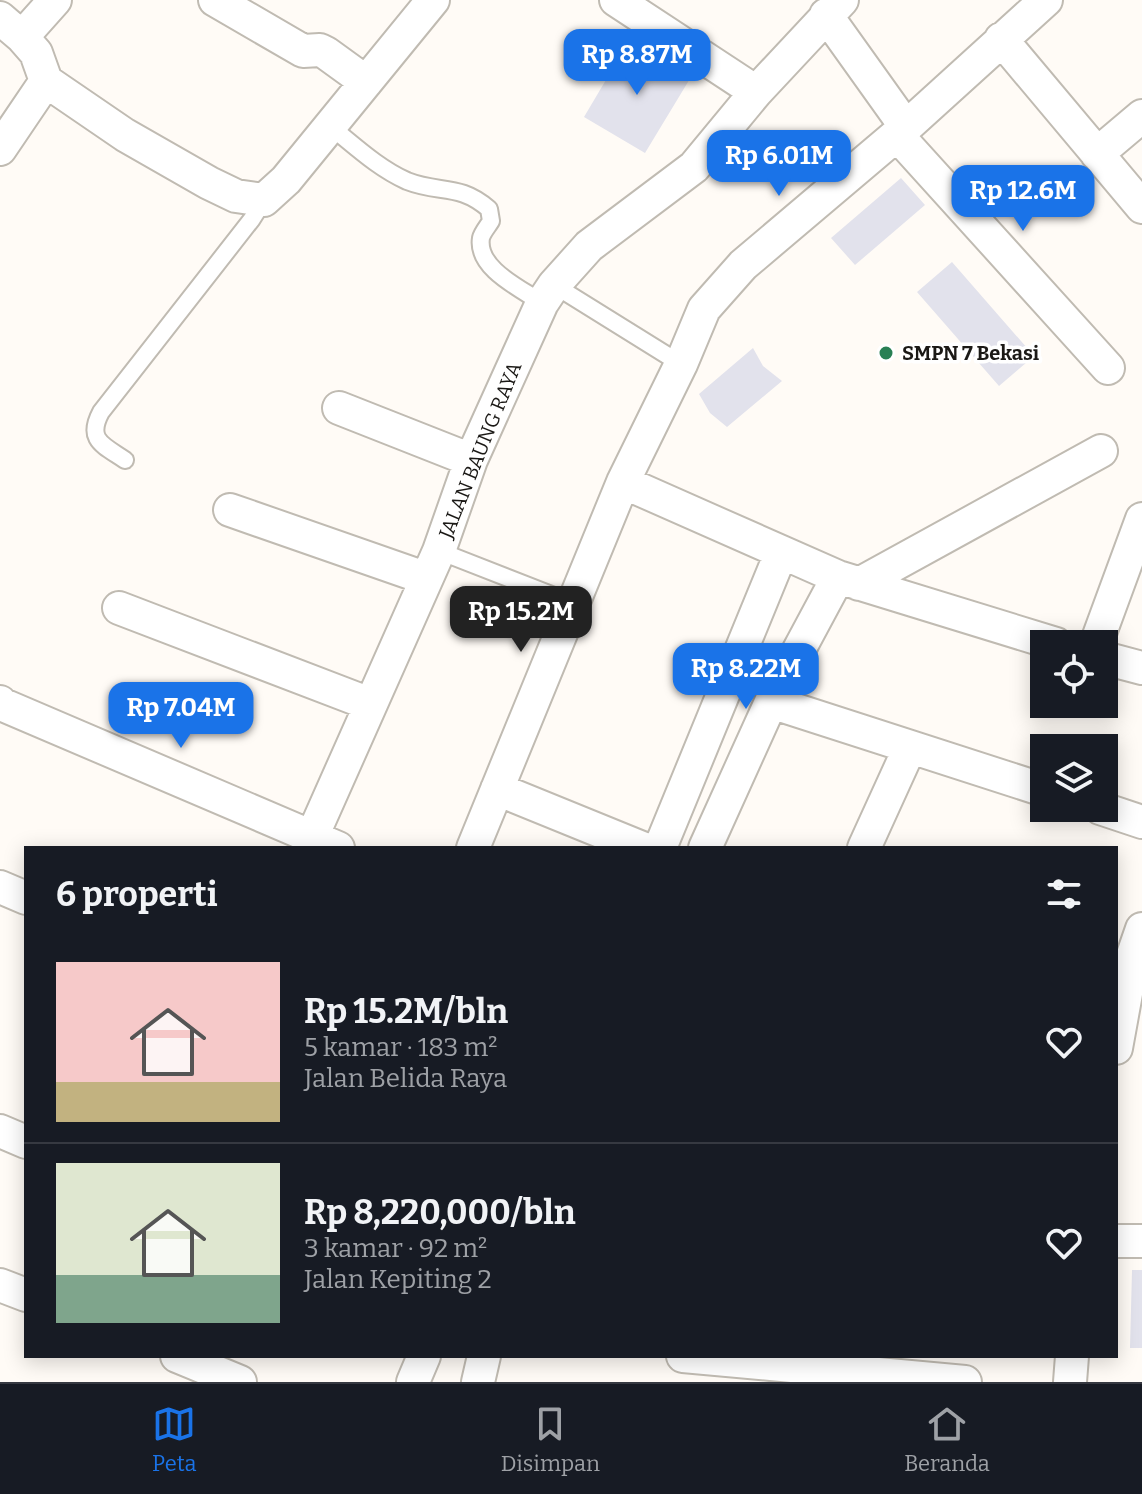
<!DOCTYPE html>
<html lang="id">
<meta charset="utf-8">
<style>
:root{--surface:#171b24;--page:#20242c;--text:#f1f3f6;--muted:#9ea1a6;--line:#363941;--accent:#1a73e8}
body{margin:0;font-family:Bitter,serif;background:var(--page);color:var(--text);height:100vh;display:flex;flex-direction:column;font-size:30px;white-space:nowrap}
*{box-sizing:border-box;margin:0}
p{font-size:26px;color:var(--muted)}
.icon{flex:none;width:44px;height:44px;fill:none;stroke:currentColor;stroke-width:2;stroke-linecap:round;stroke-linejoin:round}
.map{position:relative;flex:1;overflow:hidden}
.panel{position:absolute;left:24px;top:846px;width:1094px;height:512px;display:flex;flex-direction:column;background:var(--surface);border-radius:0px;box-shadow:0 4px 20px #0003}
.panel>*{flex:none}
.controls{position:absolute;left:1030px;top:630px;display:grid;gap:16px}
.controls a{display:grid;place-items:center;width:88px;height:88px;border-radius:0px;background:var(--surface);box-shadow:0 4px 20px #0003;font-size:40px}
.price{position:absolute;translate:-50% -68px;padding:0 18px;border-radius:16px;background:var(--accent);color:#fff;font-size:26px;line-height:52px;filter:drop-shadow(0 2px 4px #0008)}
.price::after{content:'';position:absolute;left:50%;top:48px;width:24px;height:18px;margin-left:-12px;background:inherit;clip-path:polygon(0 0,100% 0,50% 100%)}
.price.active{background:#222;color:#fff}
ul{padding:0;list-style:none}
li{display:flex;align-items:center;gap:24px;height:200px;padding:0 32px}
li+li{border-top:2px solid var(--line)}
li span{display:grid;place-items:center;flex:none;width:224px;height:160px;border-radius:0px;color:#555}
li>.icon{margin-inline-start:auto}
span .icon{width:96px;height:96px;fill:#fffc;stroke-width:1}
li b{font-size:34px}
h2{display:flex;justify-content:space-between;align-items:center;height:96px;padding:0 32px;font-size:34px}
.dock{display:flex;justify-content:space-around;align-items:center;height:112px;border-top:2px solid var(--line);background:var(--surface);font-size:22px;color:var(--muted)}
.dock a{display:grid;justify-items:center;gap:4px}
.dock .active{color:var(--accent)}
.map>svg:first-child{display:block}
</style>
<div class="map">
<svg width="1142" height="1382" viewBox="0 0 1142 1382">
<rect width="100%" height="100%" fill="#fffbf6"/>
<!-- building -->
<path fill="#e2e2ec" d="M629,41l62,36 -46,76 -61,-36z
M901,178l24,27 -70,60 -24,-27z
M952,262l82,94 -35,30 -82,-94z
M753,348l10,18 19,15 -55,46 -17,-14 -11,-19z
M1132,1270h10v78h-12z"/>
<g fill="none" stroke-linecap="round" stroke-linejoin="round">
<!-- service casing -->
<g stroke="#c0bbb2" stroke-width="20">
<path id="service" d="M330,126c25,20 48,42 77,55 33,13 52,2 82,28l2,12c-3,5 -9,12 -10,17 -5,31 41,51 61,65
M554,285l127,79
M125,460c-22,-15 -39,-20 -24,-48l151,-193 12,-19
M439,551l133,52"/>
</g>
<!-- minor casing -->
<g stroke="#c0bbb2" stroke-width="36">
<path id="minor" d="M215,0l88,51 17,-1 6,3 40,29
M616,0l140,92
M826,15l80,112
M0,18l22,19 14,16 10,28 79,54 84,48 27,13 28,4 22,-20 147,-180
M22,37l33,-37
M1001,39l141,168
M897,135l211,233
M0,149l46,-68
M1097,154l45,-38
M339,408l132,52
M623,482l215,95 218,67
M230,510l195,68
M859,584l242,-133
M119,608l251,96
M1096,644l46,-125
M1104,658l38,10
M0,702l1,2 337,144
M771,702l273,88
M497,789l145,59
M1100,808l42,14
M307,848l132,-297 32,-91 71,-157 12,-18 35,-39 105,-79 62,-75 86,-92
M473,848l150,-366 58,-118 23,-55 39,-44 163,-138 140,-127
M660,848l121,-295
M705,848l66,-146 67,-125
M864,848l46,-101
M0,887l26,11
M1116,1048l17,-93 9,-26
M0,1131l26,11
M1116,1241h26
M0,1285l26,10
M177,1356l63,26
M683,1356l282,26
M413,1382l11,-26
M478,1382l6,-26
M1070,1382l2,-26"/>
</g>
<!-- service -->
<use href="#service" stroke="#fff" stroke-width="16"/>
<!-- minor -->
<use href="#minor" stroke="#fff" stroke-width="32"/>
</g>
<!-- markers -->
<circle fill="#298054" stroke="#fff" stroke-width="3" cx="886" cy="353" r="8"/>
<g text-anchor="middle" stroke-width="7" stroke-linejoin="round" paint-order="stroke">
<!-- poi labels -->
<g font-size="20" font-weight="bold" fill="#1b1916" stroke="#fff" text-anchor="start">
<text x="902" y="360">SMPN 7 Bekasi</text>
</g>
<!-- street labels -->
<g font-size="20" fill="#1b1916" stroke="#fff">
<text transform="translate(480 450) rotate(-68)" y="7">JALAN BAUNG RAYA</text>
</g>
</g>
</svg>
<div class="controls">
<a><svg class="icon" aria-label="locate" viewBox="0 0 24 24"><circle cx="12" cy="12" r="6"/><path d="M12 2v4M12 18v4M2 12h4M18 12h4"/></svg></a>
<a><svg class="icon" aria-label="layers" viewBox="0 0 24 24"><path d="M12 4l9 5-9 5-9-5zM3 14l9 5 9-5"/></svg></a>
</div>
<b class="price" style="left:637px;top:97px">Rp 8.87M</b>
<b class="price" style="left:779px;top:198px">Rp 6.01M</b>
<b class="price" style="left:1023px;top:233px">Rp 12.6M</b>
<b class="price active" style="left:521px;top:654px">Rp 15.2M</b>
<b class="price" style="left:746px;top:711px">Rp 8.22M</b>
<b class="price" style="left:181px;top:750px">Rp 7.04M</b>
<section class="panel">
<h2>6 properti<svg class="icon" aria-label="filters" viewBox="0 0 24 24"><path d="M4 7h16M4 17h16"/><circle cx="9" cy="7" r="2"/><circle cx="15" cy="17" r="2"/></svg></h2>
<ul>
<li><span style="background:linear-gradient(#f6c9c9 75%,#c2b280 0)"><svg class="icon" aria-label="home" viewBox="0 0 24 24"><path d="M3 11l9-7 9 7M6 9v11h12V9"/></svg></span><div><b>Rp 15.2M/bln</b><p>5 kamar · 183 m²</p><p>Jalan Belida Raya</p></div><svg class="icon" aria-label="heart" viewBox="0 0 24 24"><path d="M12 20l-8-8c-3-5 5-10 8-4 3-6 11-1 8 4z"/></svg></li>
<li><span style="background:linear-gradient(#dfe7d0 70%,#7fa58c 0)"><svg class="icon" aria-label="home" viewBox="0 0 24 24"><path d="M3 11l9-7 9 7M6 9v11h12V9"/></svg></span><div><b>Rp 8,220,000/bln</b><p>3 kamar · 92 m²</p><p>Jalan Kepiting 2</p></div><svg class="icon" aria-label="heart" viewBox="0 0 24 24"><path d="M12 20l-8-8c-3-5 5-10 8-4 3-6 11-1 8 4z"/></svg></li>
</ul>
</section>
</div>
<nav class="dock">
<a class="active"><svg class="icon" aria-label="map" viewBox="0 0 24 24"><path d="M3 6l6-2 6 2 6-2v14l-6 2-6-2-6 2zM9 4v14M15 6v14"/></svg>Peta</a>
<a><svg class="icon" aria-label="saved" viewBox="0 0 24 24"><path d="M7 4h10v16l-5-4-5 4z"/></svg>Disimpan</a>
<a><svg class="icon" aria-label="home" viewBox="0 0 24 24"><path d="M3 11l9-7 9 7M6 9v11h12V9"/></svg>Beranda</a>
</nav>
